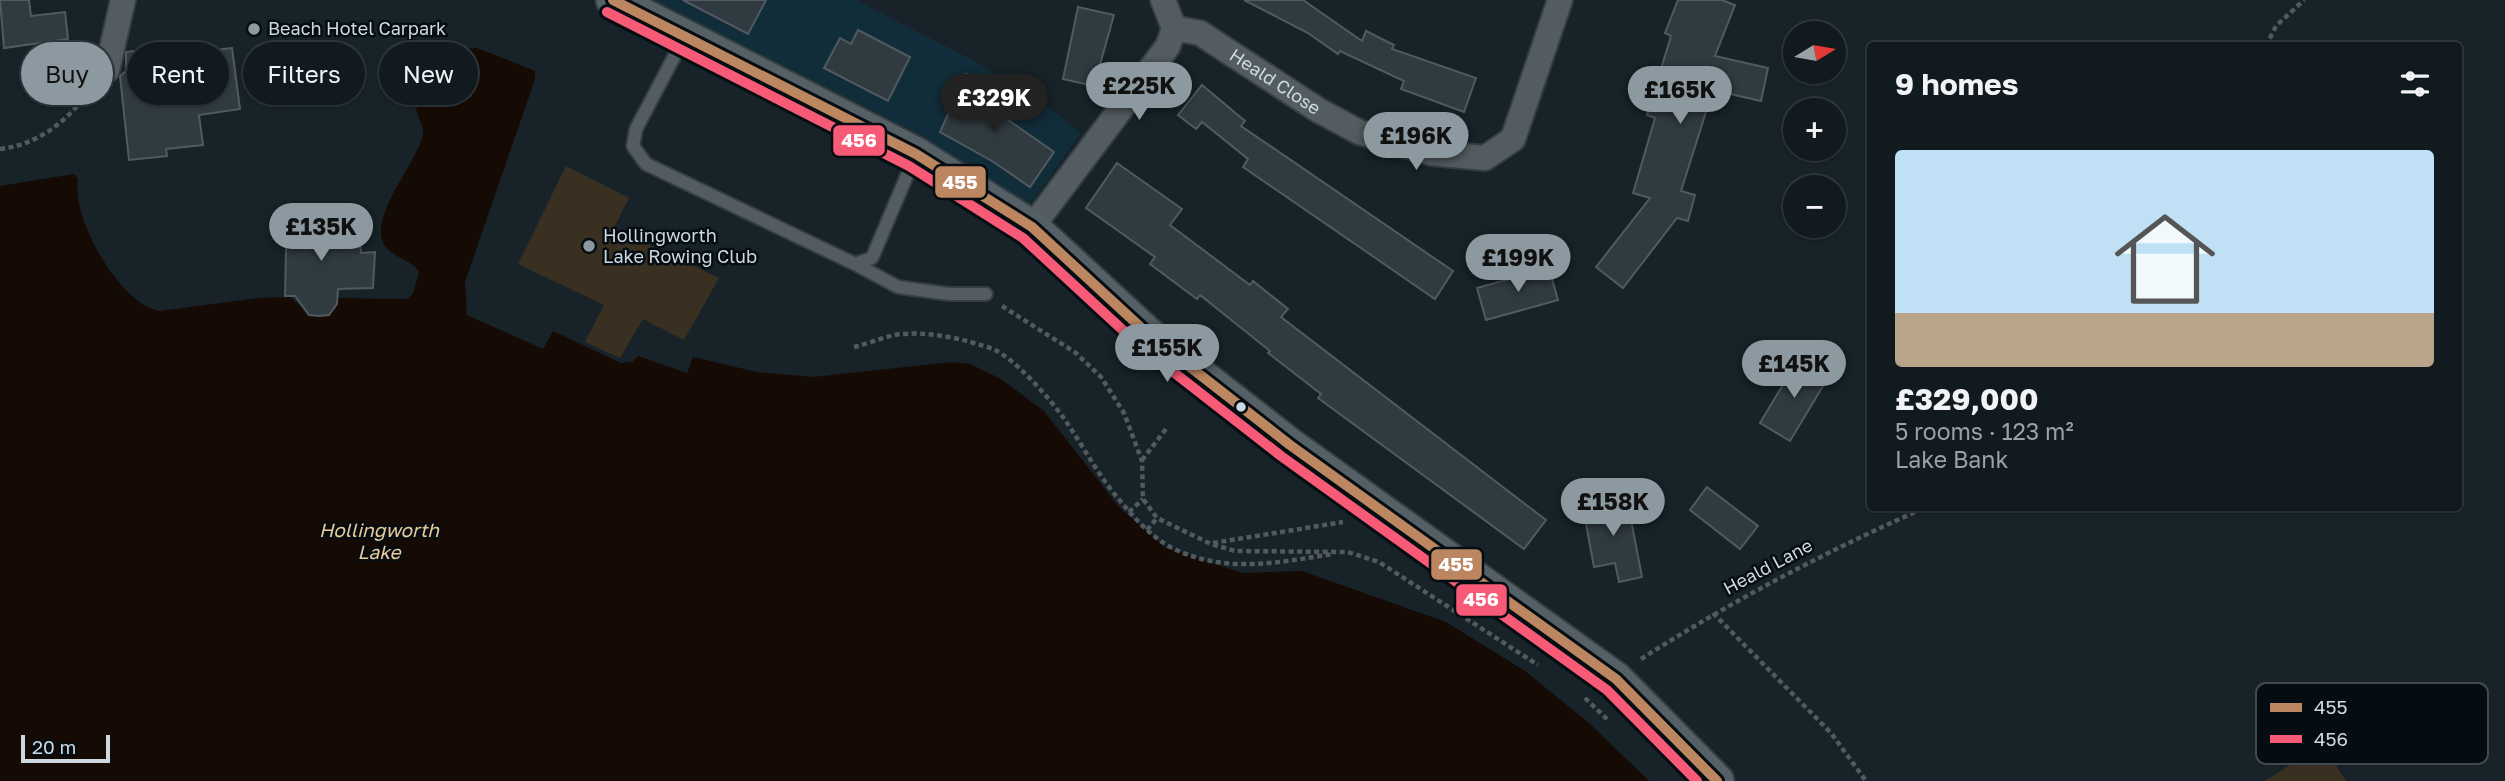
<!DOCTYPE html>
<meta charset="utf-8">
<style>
:root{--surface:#111a1f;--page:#1a2328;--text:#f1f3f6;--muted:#9ca1a4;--line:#30383d;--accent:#8d99a0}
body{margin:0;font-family:"Golos Text",sans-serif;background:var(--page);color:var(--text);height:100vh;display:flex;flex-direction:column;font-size:26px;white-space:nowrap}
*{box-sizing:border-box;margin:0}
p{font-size:23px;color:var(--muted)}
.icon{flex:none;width:38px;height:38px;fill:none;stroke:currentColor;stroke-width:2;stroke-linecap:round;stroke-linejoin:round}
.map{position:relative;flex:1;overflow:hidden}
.sheet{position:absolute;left:1867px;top:42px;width:595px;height:469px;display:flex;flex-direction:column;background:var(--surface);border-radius:7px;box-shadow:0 2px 5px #0004,0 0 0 2px var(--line)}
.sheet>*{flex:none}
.hud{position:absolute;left:21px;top:42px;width:665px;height:63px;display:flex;gap:14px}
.needle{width:46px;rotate:79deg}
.tools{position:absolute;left:1783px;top:21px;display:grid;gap:14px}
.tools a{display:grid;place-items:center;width:63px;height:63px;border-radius:50%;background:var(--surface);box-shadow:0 2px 5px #0004,0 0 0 2px var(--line);font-size:35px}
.scale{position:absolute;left:21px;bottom:18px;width:89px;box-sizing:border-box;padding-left:7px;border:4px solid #ccd9e0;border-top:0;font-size:19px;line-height:24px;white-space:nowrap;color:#ccd9e0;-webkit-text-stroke:5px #050d12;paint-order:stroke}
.price{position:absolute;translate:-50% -60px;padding:0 16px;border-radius:24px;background:var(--accent);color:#111;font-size:23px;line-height:46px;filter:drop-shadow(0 2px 4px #0008)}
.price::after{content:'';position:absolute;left:50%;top:42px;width:21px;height:16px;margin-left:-10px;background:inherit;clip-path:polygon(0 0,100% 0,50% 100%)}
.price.on{background:#222;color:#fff}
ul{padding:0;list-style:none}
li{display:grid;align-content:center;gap:14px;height:371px;padding:0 28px}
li+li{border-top:2px solid var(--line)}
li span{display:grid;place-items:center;height:217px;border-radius:7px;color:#555}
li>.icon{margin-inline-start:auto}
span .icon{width:126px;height:126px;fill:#fffc;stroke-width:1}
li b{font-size:30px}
h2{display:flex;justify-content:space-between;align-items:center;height:84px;padding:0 28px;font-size:30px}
.pill{padding:0 24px;border-radius:32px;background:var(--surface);box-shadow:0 2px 5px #0004,0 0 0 2px var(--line);font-size:24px;line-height:63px}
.pill.on{background:var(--accent);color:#111}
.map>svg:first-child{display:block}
</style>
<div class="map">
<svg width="2505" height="781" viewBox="0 0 2505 781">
<rect width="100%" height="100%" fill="#172329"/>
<!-- built -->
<path fill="#112d39" d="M647,0h209l119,61 65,40 41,32 -51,71 -89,-52z"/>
<!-- green -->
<path fill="#393021" d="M566,166l63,32 -15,30 105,50 -35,62 -41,-21 -23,39 -35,-16 19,-37 -86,-41z
M2323,745l23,36h-82z"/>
<!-- water -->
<path fill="#160a04" d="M477,48l58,23v8l-70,203 2,33 76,34 10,-18 68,32 11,-1 6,-6 49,17 6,-16 64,15 56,5 139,-15 18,2 31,15 43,32 75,96 47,41 77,25 59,-2 144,51 79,49 64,52 60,58h-1649v-595l74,-12 4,5c-7,39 42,126 82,132l98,-13 32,-1 14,12 9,1 17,-12 77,1 6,-6 6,-21c-7,-13 -29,-14 -36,-30 -12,-27 32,-78 39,-104 4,-14 -4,-17 -6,-29l12,-20 4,-19 29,-21z"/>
<!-- building -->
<path fill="#303b41" stroke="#505a5f" stroke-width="2" d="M0,0h29l2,16 34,-4 3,27 -64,9z
M683,0h83l-18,34z
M1244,0h59l59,41 4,-10 28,14 -2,4 84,29 -12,34 -63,-23 3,-8 -64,-30 -2,3 -30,-21z
M1678,0h44l13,5 -20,51 53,12 -7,33 -48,-11 -32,101 14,4 -7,26 -11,-3 -54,70 -27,-21 54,-69 -17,-5 22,-75 -8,-3 24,-79 -6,-3z
M1078,7l36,8 -20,71 -31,-7z
M858,30l52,27 -22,44 -64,-33 16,-30 11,6z
M182,44l2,9 48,-5 8,61 -41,6 4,30 -37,4 1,7 -38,4 -9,-84 6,-5v-19z
M966,74l23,12 -7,14 14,5 -2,5 60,42 -24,35 -38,-26 -52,-29z
M1202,85l43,36 -4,5 212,145 -18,28 -192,-132 5,-8 -46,-37 -6,7 -18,-14z
M1117,163l65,46 -12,16 80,60 3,-4 35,28 -7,8 265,203 -22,29 -206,-151 3,-4 -53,-41 2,-2 -70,-56 -3,4 -47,-35 5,-7 -69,-49z
M320,204l1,36 39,2 1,11 14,-1 -2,36 -35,1 -1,15 -8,11 -10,1 -10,-1 -14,-19h-10l2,-91z
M1549,268l9,32 -72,20 -9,-32z
M1799,358l30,18 -39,65 -30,-18z
M1707,487l51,39 -18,23 -50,-39z
M1627,499l15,78 -23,5 -4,-19 -21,4 -11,-59z"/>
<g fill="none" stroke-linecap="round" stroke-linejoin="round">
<!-- lane casing -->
<g stroke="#353e42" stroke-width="16">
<path id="lane" d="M684,38l-48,91 -3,17 13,18 209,100 17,-6 44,-104
M855,264l43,23 51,7h37"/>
</g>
<!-- street casing -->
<g stroke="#353e42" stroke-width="28">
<g id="street">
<path id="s1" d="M1174,28l26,5 118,77 41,22 72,21 54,5 28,-19 47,-139"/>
<path d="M107,70l16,-70"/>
<path d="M1032,227l136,-181 6,-18 -11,-28"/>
</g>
</g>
<!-- secondary casing -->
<g stroke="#353e42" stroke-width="37">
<path id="secondary" d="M613,0l303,154 116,73 117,108 141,110 326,234 101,102"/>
</g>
<!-- path -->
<path stroke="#525a5f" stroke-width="4.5" stroke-dasharray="5 3.5" stroke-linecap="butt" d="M2266,46l10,-20 28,-26
M0,149c41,-5 67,-29 92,-60
M1002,306l74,47 25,24 23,36 18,48 1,38 14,19 54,26 24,7 113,1 31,10 159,103
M854,347c13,-3 27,-9 41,-12 30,-5 72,4 100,15 21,10 54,48 68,67 19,27 33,55 54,80 17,21 38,45 64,55 50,21 100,10 152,2
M1142,460l24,-31
M1129,512l14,-13
M1147,530l10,-12
M1213,543l130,-21
M1713,613l118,120 35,48
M1641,659c91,-58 184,-107 283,-151
M1585,698l24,23"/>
<!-- lane -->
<use href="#lane" stroke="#535c60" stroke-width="12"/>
<!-- street -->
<use href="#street" stroke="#535c60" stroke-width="24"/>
<!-- secondary -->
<use href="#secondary" stroke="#546066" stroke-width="33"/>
<!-- bus-1 casing -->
<g stroke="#050d12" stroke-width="16">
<path id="bus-1" d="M613,0l303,154 116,73 117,108 141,110 326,234 101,102"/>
</g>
<!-- bus-2 casing -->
<g stroke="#050d12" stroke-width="16">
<path id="bus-2" d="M607,12l302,154 114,72 117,108 141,110 326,234 90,91"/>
</g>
<!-- bus-1 -->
<use href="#bus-1" stroke="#bb8660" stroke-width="10"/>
<!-- bus-2 -->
<use href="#bus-2" stroke="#f75a77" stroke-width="10"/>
</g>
<!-- markers -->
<g fill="#8d99a0" stroke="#050d12" stroke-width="2.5">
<circle cx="254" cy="29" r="7"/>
<circle cx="589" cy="246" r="7"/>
</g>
<circle fill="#ccd9e0" stroke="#050d12" stroke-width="2.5" cx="1241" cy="407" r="6"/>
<g text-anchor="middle" stroke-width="5" stroke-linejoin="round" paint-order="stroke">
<!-- poi labels -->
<g font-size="18" fill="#ccd9e0" stroke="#050d12" text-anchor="start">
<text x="268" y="35">Beach Hotel Carpark</text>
<text x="603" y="242">Hollingworth<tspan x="603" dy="21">Lake Rowing Club</tspan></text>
</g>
<!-- street labels -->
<g font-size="18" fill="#ccd9e0" stroke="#050d12">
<text dy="6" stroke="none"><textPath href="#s1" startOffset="116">Heald Close</textPath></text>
<text transform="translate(1768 567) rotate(-28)" y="6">Heald Lane</text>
</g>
<!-- water labels -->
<g font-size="19" font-style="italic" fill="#eccb98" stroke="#050d12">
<text x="379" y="537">Hollingworth<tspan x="379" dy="22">Lake</tspan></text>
</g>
</g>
<!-- legend -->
<rect x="2256" y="683" width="232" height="81" rx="10" fill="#050d12" stroke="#414a50" stroke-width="2"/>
<rect x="2270" y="703" width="32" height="9" fill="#bb8660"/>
<rect x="2270" y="735" width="32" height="8" fill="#f75a77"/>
<g font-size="19" fill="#ccd9e0">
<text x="2314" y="714">455</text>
<text x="2314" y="746">456</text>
</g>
<g stroke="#050d12" stroke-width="2.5">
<rect x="832" y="124" width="54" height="33" rx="7" fill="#f75a77"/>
<rect x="934" y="165" width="53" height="34" rx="7" fill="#bb8660"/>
<rect x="1430" y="548" width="53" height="33" rx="7" fill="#bb8660"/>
<rect x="1455" y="583" width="53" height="34" rx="7" fill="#f75a77"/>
</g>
<g font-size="19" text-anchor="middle" font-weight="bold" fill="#fff">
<text x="859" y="147">456</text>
<text x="960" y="189">455</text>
<text x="1456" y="571">455</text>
<text x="1481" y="606">456</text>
</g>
</svg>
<div class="tools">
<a><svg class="needle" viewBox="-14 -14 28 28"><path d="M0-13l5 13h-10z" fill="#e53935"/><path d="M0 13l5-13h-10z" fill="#9ca1a4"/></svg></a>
<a>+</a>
<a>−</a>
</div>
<div class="scale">20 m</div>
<b class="price" style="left:1139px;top:122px">£225K</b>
<b class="price" style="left:1680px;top:126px">£165K</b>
<b class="price on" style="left:994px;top:134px">£329K</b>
<b class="price" style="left:1416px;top:172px">£196K</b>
<b class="price" style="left:321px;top:263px">£135K</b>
<b class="price" style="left:1518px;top:294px">£199K</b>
<b class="price" style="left:1167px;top:384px">£155K</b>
<b class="price" style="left:1794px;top:400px">£145K</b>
<b class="price" style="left:1613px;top:538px">£158K</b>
<div class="hud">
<a class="pill on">Buy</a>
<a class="pill">Rent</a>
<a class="pill">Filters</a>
<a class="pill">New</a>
</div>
<section class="sheet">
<h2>9 homes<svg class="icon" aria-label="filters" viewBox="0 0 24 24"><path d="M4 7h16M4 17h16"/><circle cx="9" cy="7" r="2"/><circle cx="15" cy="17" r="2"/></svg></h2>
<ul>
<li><span style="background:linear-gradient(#bfe0f5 75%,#b9a48a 0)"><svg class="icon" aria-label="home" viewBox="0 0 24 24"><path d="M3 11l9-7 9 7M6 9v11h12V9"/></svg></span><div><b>£329,000</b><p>5 rooms · 123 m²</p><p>Lake Bank</p></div></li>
</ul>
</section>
</div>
